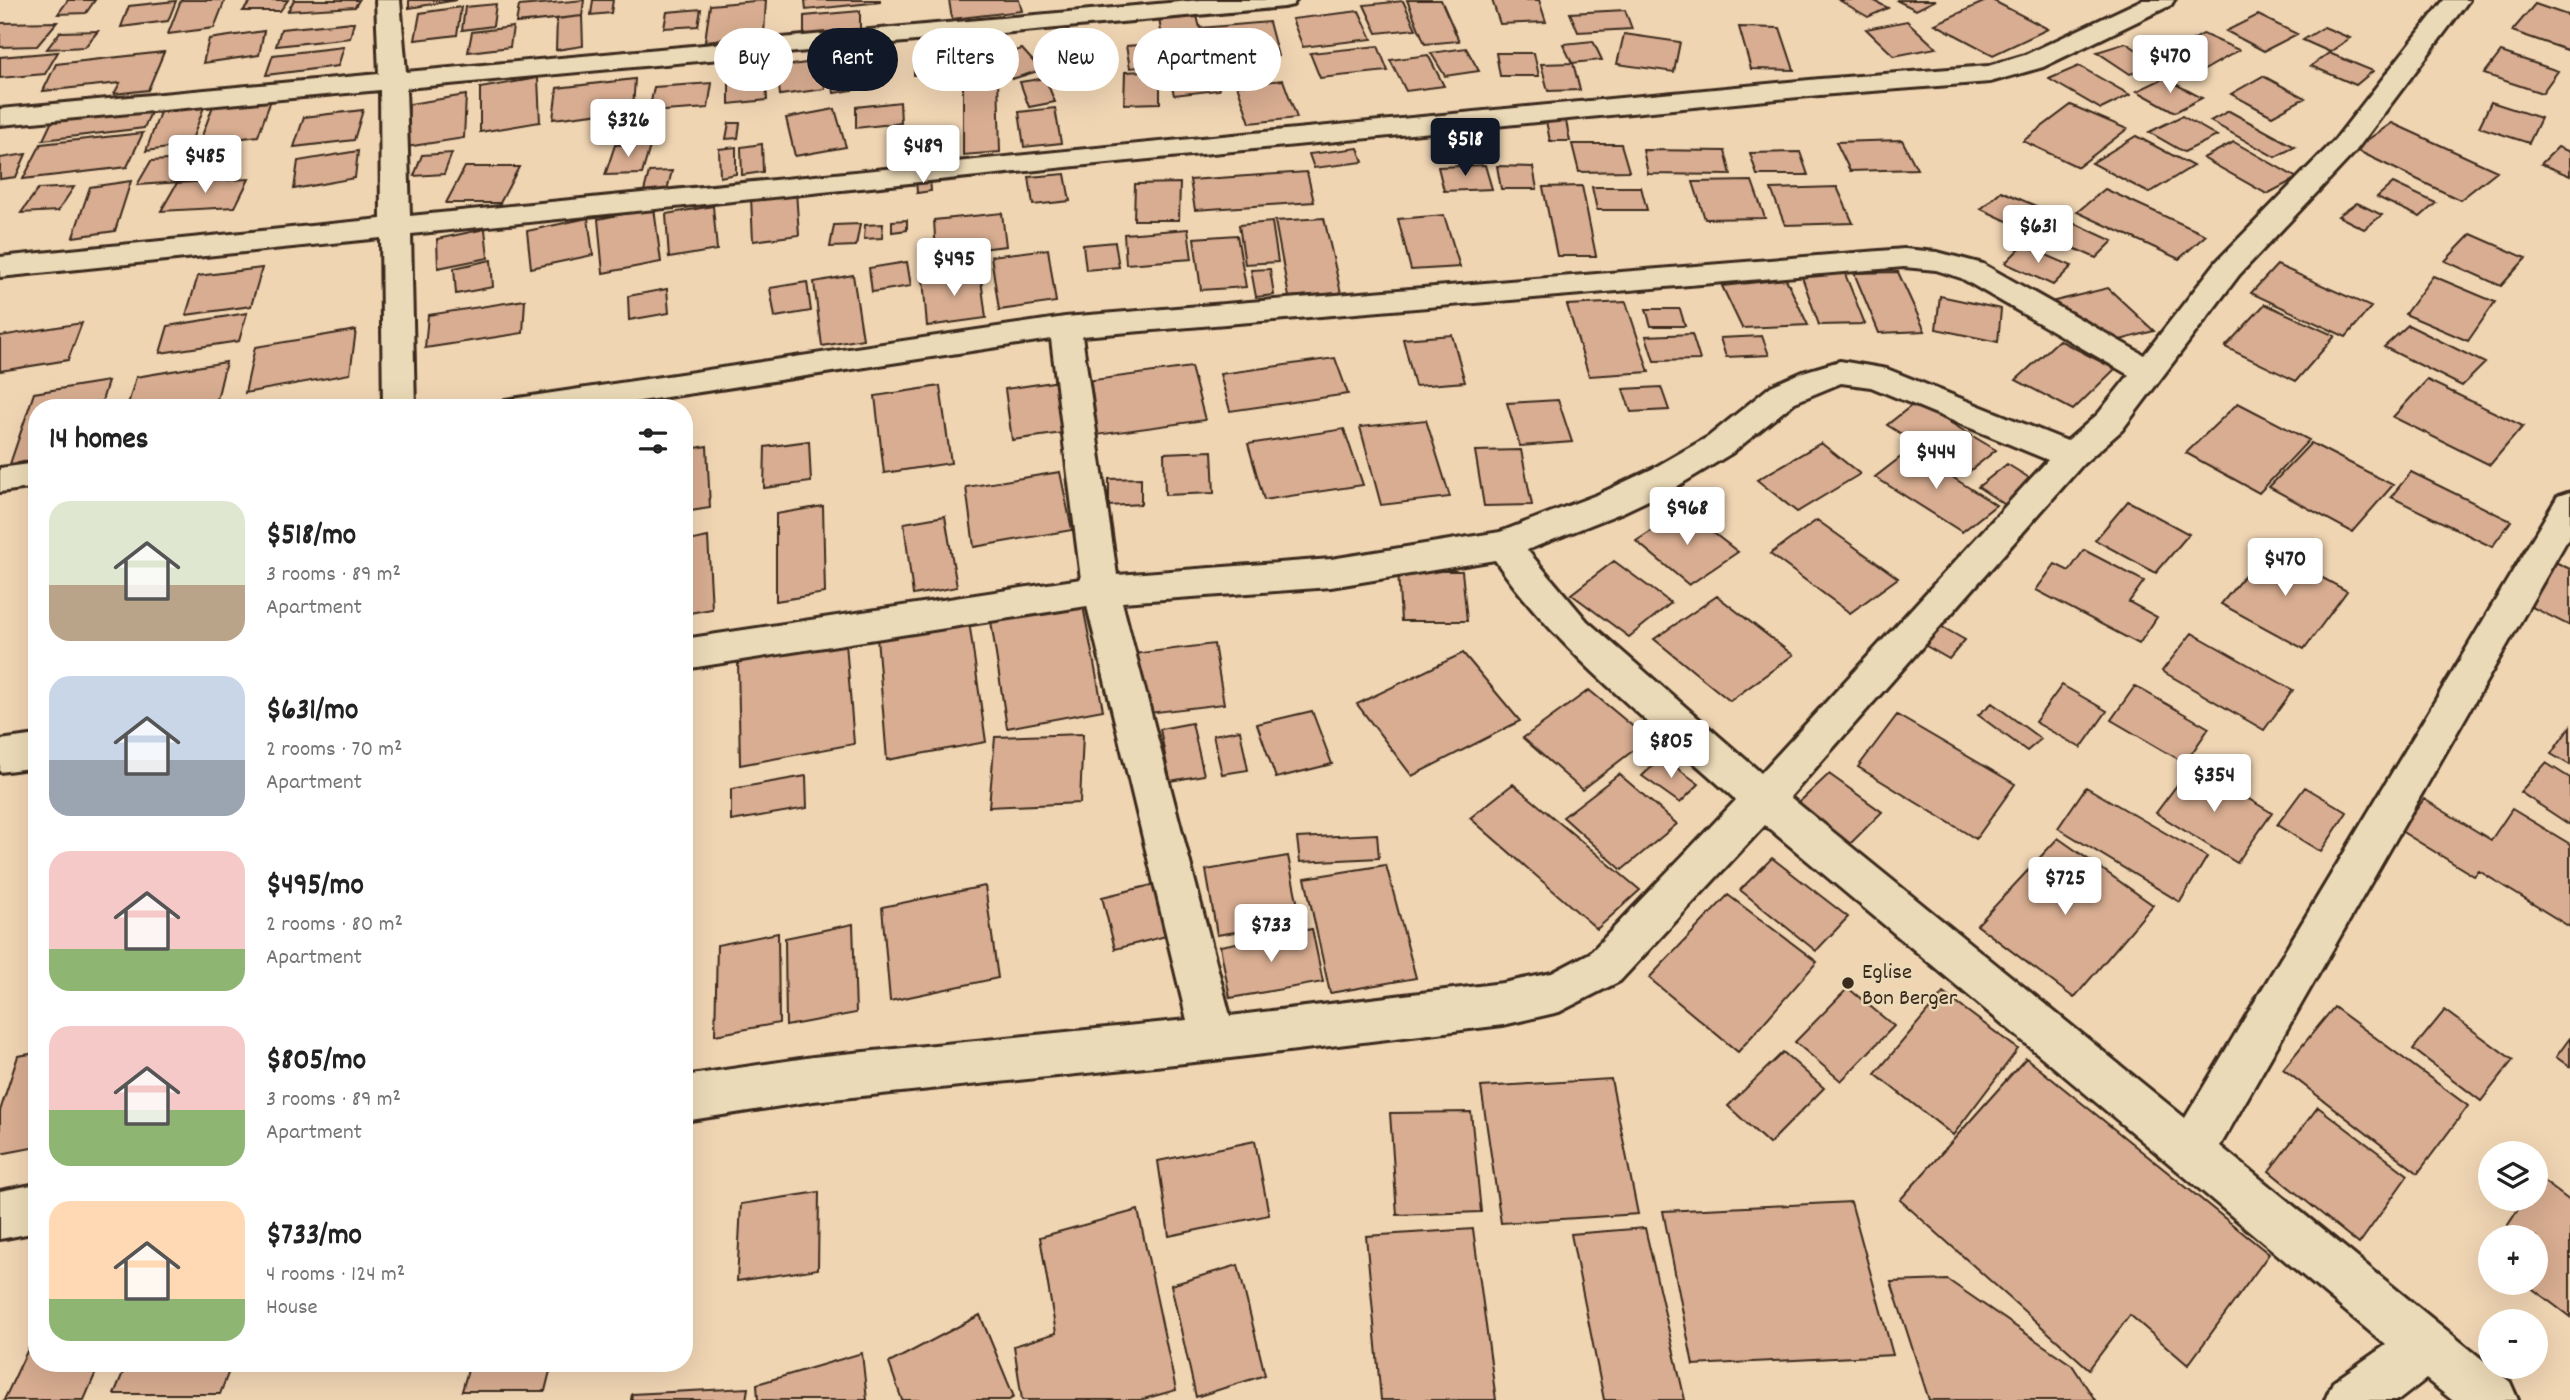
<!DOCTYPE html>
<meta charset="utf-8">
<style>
:root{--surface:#fff;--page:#f2f2f2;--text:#222;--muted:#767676;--accent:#111827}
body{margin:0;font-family:Dekko,sans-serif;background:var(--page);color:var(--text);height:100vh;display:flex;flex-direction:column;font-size:26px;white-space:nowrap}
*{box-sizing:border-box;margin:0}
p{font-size:23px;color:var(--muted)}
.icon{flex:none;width:38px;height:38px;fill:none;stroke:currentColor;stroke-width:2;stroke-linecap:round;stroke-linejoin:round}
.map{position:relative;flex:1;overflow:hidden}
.sheet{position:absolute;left:28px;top:399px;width:665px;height:973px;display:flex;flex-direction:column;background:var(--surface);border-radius:28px;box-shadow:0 7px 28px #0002}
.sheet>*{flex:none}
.guide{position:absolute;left:714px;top:28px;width:665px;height:63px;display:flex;gap:14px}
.fabs{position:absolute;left:2478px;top:1141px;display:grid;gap:14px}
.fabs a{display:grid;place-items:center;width:70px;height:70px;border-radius:50%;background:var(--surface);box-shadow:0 7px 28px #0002;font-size:35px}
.price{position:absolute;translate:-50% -60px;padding:0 16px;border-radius:7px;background:#fff;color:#222;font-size:23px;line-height:46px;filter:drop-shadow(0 2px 4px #0008)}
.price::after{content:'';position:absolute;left:50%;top:42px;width:21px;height:16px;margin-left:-10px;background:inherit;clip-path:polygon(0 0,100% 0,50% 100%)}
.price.selected{background:var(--accent);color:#fff}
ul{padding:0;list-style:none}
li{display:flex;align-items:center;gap:21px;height:175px;padding:0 21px}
li span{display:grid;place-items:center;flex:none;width:196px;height:140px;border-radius:21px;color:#555}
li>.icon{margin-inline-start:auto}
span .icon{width:84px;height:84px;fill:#fffc;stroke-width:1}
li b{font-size:30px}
h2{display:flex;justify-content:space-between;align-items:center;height:84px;padding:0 21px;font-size:30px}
.chip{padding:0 24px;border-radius:32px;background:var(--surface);box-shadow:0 7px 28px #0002;font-size:24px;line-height:63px}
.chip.selected{background:var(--accent);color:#fff}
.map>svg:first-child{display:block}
</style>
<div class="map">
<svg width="2570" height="1400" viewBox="0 0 2570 1400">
<rect width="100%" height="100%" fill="#f0d5b3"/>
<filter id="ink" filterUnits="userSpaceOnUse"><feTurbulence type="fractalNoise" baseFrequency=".0143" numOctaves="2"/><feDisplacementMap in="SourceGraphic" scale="14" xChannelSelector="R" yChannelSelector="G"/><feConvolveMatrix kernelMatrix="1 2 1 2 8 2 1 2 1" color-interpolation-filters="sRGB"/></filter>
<g filter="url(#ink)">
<!-- building -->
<path fill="#d8ad91" stroke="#3b2a1e" stroke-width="2" d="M68,0h27l-9,13 -28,1z
M181,0h44l-11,28 -46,6z
M252,0h36l-8,11h-37z
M294,0h65l-4,7 -67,4z
M409,0h48l-48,8z
M584,0l-2,16 -66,7 3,-17z
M593,0h20l-2,13 -20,2z
M766,0l-2,35 -59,6 5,-36z
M805,0h75v2l-74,8z
M949,0h70l3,11 -70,8z
M1407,0h34l18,41 -34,3z
M1492,0h47l7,22 -46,2z
M1839,0h34l15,8 -20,9z
M1896,0h40l-20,10z
M1988,0h4l56,29 -55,26 -58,-31z
M176,1l-8,20 -47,6 8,-21z
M1403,1l13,28 -39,4 -13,-28z
M496,4l-3,22 -31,4 3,-23z
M2535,4l35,12v35l-58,-20z
M461,7l-4,28 -42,5 5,-27z
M701,9l-3,17 -34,2 3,-16z
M1625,10l7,19 -54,3 -8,-19z
M860,11v18l-56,6v-19z
M1359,11l13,28 -69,8 -11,-28z
M2258,15l39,19 -33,17 -38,-20z
M582,16l1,30 -27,4 1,-31z
M1197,16l3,12 69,-6 9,34 -98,8 -6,-26 -12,-1 -3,-18z
M1907,21l29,27 -42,8 -28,-27z
M57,22l-20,24 -37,1v-24z
M354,22l-4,16 -74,8 5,-17z
M513,27l-3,20 -42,5 4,-20z
M1739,27l41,1 14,42 -43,-1z
M2324,27l26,11 -20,14 -27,-12z
M98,31l-13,16 -38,2 13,-17z
M264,31l-5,24 -56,8 6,-24z
M1624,34l56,8 -6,30 -57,-8z
M2203,34l36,16 -45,26 -35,-16z
M1593,41l9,19 -30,3 -9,-19z
M1167,43l5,21 -42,4 -4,-22z
M2126,43l33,21 -29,10 -33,-22z
M1378,46l10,25 -68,7 -10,-25z
M344,47l-6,19 -72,9 7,-20z
M1466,48l13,23 -34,5 -14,-23z
M1022,49l19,21 -29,9 -19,-22z
M58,52l-13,22 -45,4v-21z
M164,52l-16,38 -34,4 6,-11 -77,8 13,-27z
M2501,52l57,19 -16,22 -58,-19z
M1496,53h38l5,23h-39z
M2329,53l44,18 -17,14 -45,-19z
M1428,55l16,31 -38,5 -16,-31z
M969,56v15l-55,4v-15z
M768,58l-4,17 -37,1 4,-16z
M821,61l4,28 -45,6 -3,-28z
M1573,63l7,27 -32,1 -7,-27z
M2079,66l51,29 -29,14 -52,-30z
M1213,67l6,23 -45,5 -6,-24z
M1160,70v33l-36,1 1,-32z
M856,72l3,17 -25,4 -3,-18z
M998,76l2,76 -37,3v-77z
M2263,76l42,22 -33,18 -41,-22z
M766,77l1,23 -38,4v-23z
M538,78l2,44 -60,10v-44z
M1045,78l10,24 -26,5 -9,-25z
M2164,78l38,20 -27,14 -38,-21z
M635,79l-2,30 -80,10 4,-31z
M1283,80l14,38 -47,5 -13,-38z
M712,83l-4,25 -59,4 5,-25z
M466,95l-2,43 -58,9 3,-43z
M271,100l-13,36 -59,8 14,-38z
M900,102l1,21 -45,5v-21z
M2491,102l50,16 -12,25 -50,-16z
M2071,105l56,24 -49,38 -55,-26z
M204,107l-14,38 -44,6 14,-39z
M1055,108l6,35 -37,4 -5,-35z
M835,109l11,38 -51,9 -9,-38z
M152,110l-8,18 -101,12 9,-19z
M363,110l-9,30 -60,7 10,-30z
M2229,111l66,36 -20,10 -65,-36z
M2182,116l35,20 -33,16 -35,-20z
M1546,121h20l4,20h-20z
M729,123h11l-2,15 -12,1z
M2392,123l105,48 -37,29 -106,-51z
M143,133l-16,34 -104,12 18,-35z
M2136,136l57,30 -44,27 -57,-30z
M1902,140l15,29 -67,2 -14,-29z
M2234,142l63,36 -30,16 -64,-36z
M651,143l-9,31 -37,1 10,-30z
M762,144l1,28 -21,3 -1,-28z
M1572,144h49l8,27 -50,1z
M736,147v27l-16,3 -1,-28z
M2558,147l12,5v24l-29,-12z
M1358,148l5,14 -49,6 -5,-14z
M1643,150l82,1 6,24 -83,-1z
M358,151l-3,27 -61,11 4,-28z
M1800,152l8,23h-51l-7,-22z
M452,153l-8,21 -30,2 8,-21z
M26,154l-10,23 -16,2v-21z
M221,157l-13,23 -71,5 14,-24z
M1485,165l7,24 -48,2 -6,-24z
M1497,166l36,1 4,22h-36z
M465,167h54l-19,36h-54z
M672,171l-5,19 -23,1 5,-19z
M1307,172l7,30 -119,8 -5,-30z
M1065,174l5,27 -37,4 -4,-28z
M930,178l1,13 -14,2 -1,-14z
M249,179l-14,28 -74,4 16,-28z
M131,181l-16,50 -42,6 17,-50z
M1752,181l13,37 -60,1 -12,-37z
M1180,183l-1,37h-45l1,-36z
M2393,183l43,20 -16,14 -43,-20z
M1582,186l14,70h-39l-14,-69z
M74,187l-16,24 -37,2 17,-24z
M1592,187h49l6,23h-50z
M1837,187l16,36 -68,2 -14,-36z
M2105,189l101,46 -27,24 -102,-47z
M796,191l3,44 -46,6 -2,-44z
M2001,191l54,23 -20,20 -54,-25z
M2357,203l25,12 -18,14 -26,-13z
M713,206l4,44 -48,8 -3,-44z
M654,208l7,54 -58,11 -5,-54z
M1002,213l4,33 -70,8 -2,-34z
M1444,215l16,52 -49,3 -13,-51z
M588,218l5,37 -62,13 -4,-37z
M1324,218l17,75 -52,4 -14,-76z
M2065,219l48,22 -17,17 -50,-22z
M907,220v10l-15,2v-11z
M1272,222l6,40 -33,2 -6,-39z
M860,224l-4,22 -26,1 4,-22z
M883,224l-1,14 -18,1 1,-14z
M485,229l3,29 -50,10 -1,-29z
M1188,229l4,30 -66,5 -2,-30z
M2471,234l55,24 -25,28 -56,-25z
M1237,235l9,52 -45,3 -7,-52z
M1115,242l4,25 -33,3 -3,-25z
M2023,245l49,21 -19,19 -48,-22z
M1048,249l8,53 -57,8 -8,-54z
M491,260l2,27 -37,7 -2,-26z
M907,262l4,24 -39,6 -3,-24z
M2277,265l94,42 -25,30 -95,-44z
M262,268l-11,38 -65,9 12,-39z
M1270,269l4,26 -18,2 -5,-27z
M980,271l6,47 -59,8 -4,-48z
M1898,272l27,59 -46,2 -25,-60z
M1801,274h44l20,50 -46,1z
M853,275l10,64 -41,7 -8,-64z
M2433,276l62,26 -27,39 -63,-27z
M1786,279l22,46 -66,3 -20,-42z
M807,282l4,29 -36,6 -5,-29z
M2108,288l46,43 -45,12 -58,-41z
M667,289l2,24 -40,7 -1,-24z
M1940,296l61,13 -3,33 -62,-13z
M525,300l-2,33 -98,15 3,-33z
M1626,302l23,70 -60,4 -22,-71z
M2265,304l70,32 -39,45 -71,-34z
M1646,309h34l5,17h-34z
M247,313l-8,28 -79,12 8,-27z
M82,323l-14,37 -68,11v-35z
M2408,325l77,38 -23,23 -78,-39z
M356,330l-6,44 -105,19 10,-46z
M1692,334l8,26 -46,1 -8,-25z
M1452,335l13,47 -50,4 -12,-47z
M1762,336l7,19 -43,2 -6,-19z
M2059,340l56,29 -42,41 -57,-30z
M1335,358l13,36 -118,17 -10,-37z
M226,362l-11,46h-88l9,-31z
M1191,367l14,53 -108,15 -11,-54z
M2427,380l96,46 -33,39 -97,-48z
M108,381l-8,27h-63v52l-27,4 24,-71z
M1060,381l10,51 -58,8 -7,-51z
M940,386l11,77 -67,10 -9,-77z
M1661,387l8,23 -38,2 -8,-23z
M1558,400l14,42 -52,4 -13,-43z
M1916,402l80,48 -30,24 -79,-49z
M2238,403l71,37 -50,53 -73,-40z
M1426,420l24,77 -69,8 -21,-78z
M1344,429l19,56 -99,15 -16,-56z
M809,441l2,41 -47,6 1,-41z
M1821,443l39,31 -63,38 -40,-32z
M2311,443l82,42 -41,47 -83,-45z
M707,446l3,62 -26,4v-62z
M1521,450l11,55 -48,1 -9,-55z
M1910,450l86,55 -34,27 -87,-55z
M1212,451l2,42 -49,2 -1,-42z
M2007,464l29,18 -29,24 -29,-19z
M1060,472l12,58 -98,17 -8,-60z
M2411,472l100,49 -19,26 -101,-50z
M1141,478v26l-32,2v-27z
M2128,501l61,33 -33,39 -61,-33z
M823,506l2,87 -49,8v-87z
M1684,510l54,42 -49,33 -53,-44z
M945,516l12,71 -44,8 -9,-72z
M1817,520l81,58 -48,35 -80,-59z
M708,537l4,72 -28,5v-72z
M2267,548l80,43 -43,58 -83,-45z
M2084,550l60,31 -15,21 28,15 -18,27 -103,-54 19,-26 14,7z
M1614,561l57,42 -42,34 -58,-43z
M2553,561l17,8v57l-44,-22z
M1398,571h64l5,50h-66z
M1717,596l76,59 -63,46 -76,-62z
M1083,606l20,104 -96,18 -16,-107z
M969,621l17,121 -99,18 -10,-123z
M1937,624l28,16 -16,19 -28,-16z
M2192,633l101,57 -29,40 -102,-59z
M846,643l8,101 -114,21 -2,-104z
M1214,644l10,60 -84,10 -8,-60z
M1463,653l57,68 -108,55 -55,-72z
M2062,685l45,26 -26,37 -46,-26z
M2135,686l74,42 -24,35 -74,-43z
M1589,690l59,49 -66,51 -59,-52z
M1992,703l49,36 -14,12 -49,-36z
M1312,711l20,53 -56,14 -19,-54z
M1897,715l118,69 -39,55 -118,-72z
M1192,723l12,52 -34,6 -10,-52z
M2570,727v38l-19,-11z
M1240,730l8,40 -26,4 -9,-39z
M1083,734l-3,69 -91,4 6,-70z
M1662,757l37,27 -19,19 -38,-27z
M2546,763l24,15v47l-50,-33z
M2192,765l80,48 -35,50 -81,-50z
M1619,774l58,50 -55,46 -59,-53z
M1829,774l53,38 -36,36 -53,-40z
M806,776l1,32 -76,13v-32z
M1513,784l127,106 -43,39 -127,-111z
M2086,787l121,70 -27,45 -122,-74z
M2305,787l42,25 -26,40 -44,-27z
M2424,799l67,41 21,-31 58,35v83l-91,-56 -5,5 -73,-45z
M1377,834l2,24 -79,4 -3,-24z
M2058,838l95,67 -79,93 -97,-73z
M1288,856l13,65 -84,14 -11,-65z
M1772,858l76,59 -32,34 -76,-61z
M1386,865l30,113 -86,15 -25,-115z
M1156,884l14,51 -55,14 -13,-52z
M985,886l13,92 -108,23 -8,-94z
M1728,895l89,67 -79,90 -89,-74z
M853,924l3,89 -70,13 -1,-88z
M1312,929l11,53 -93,16 -10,-52z
M778,933l1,90 -64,12 2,-90z
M1848,988l46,38 -53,55 -46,-39z
M1943,993l75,56 -65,86 -78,-61z
M2334,1007l134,99 -50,67 -135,-104z
M2445,1010l68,50 -32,41 -68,-52z
M2570,1038v29l-14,-10z
M1783,1052l41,36 -55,56 -41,-38z
M37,1053v94l-37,7v-43l18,-55z
M2026,1058l243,196 -81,111 -58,-50 -41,54 -189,-169z
M1611,1079l27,135 -137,9 -20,-136z
M2318,1107l90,68 -49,69 -90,-73z
M1471,1112l10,100 -84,3 -7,-102z
M1255,1141l14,74 -100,21 -11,-75z
M2539,1178l31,23v116l-45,-34h11v-46h-36l25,-38h11v-16z
M819,1192l-1,77 -81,12 4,-77z
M1851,1202l42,153 -200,10 -30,-154z
M1138,1210l38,180 -36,10h-118l-8,-54 42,-13 -16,-96z
M1645,1228l40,172h-81l-33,-166z
M1473,1229l23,171h-115l-15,-164z
M1238,1265l27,110 -69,22 -25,-112z
M1948,1280l124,85 23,35h-166l-38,-118z
M980,1315l34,82 -5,3h-107l-13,-37z
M37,1330v33h63l-16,37h-80z
M862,1353l5,47h-109l-1,-16z
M127,1363h105l-12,31h-106z
M470,1363h82l-7,28h-83z
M748,1388l-2,12h-115l1,-6z"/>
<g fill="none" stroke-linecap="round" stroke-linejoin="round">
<!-- street casing -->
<g stroke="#3b2a1e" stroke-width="6">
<path id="street" d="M376,0h24l6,72 795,-72h95l-3,5 -9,2 -878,81 4,128 666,-66 744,-71 168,-13 37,-11 117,-55h32l-3,5 -128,62 -53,15 -170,13 -744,71 -665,68 4,174h-32l-2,-170 -381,39v-20l381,-38 -1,-129 -380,35v-16l379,-35z
M2444,0h25l-115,153 -115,122 -117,155 -39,34 -293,333 395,321 373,-622 12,-4v43l-350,611 290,236 8,18h-66l-26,-21 -27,21h-74l8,-18 53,-37 -621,-520 -145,156 -61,31 -56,13 -289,35 -401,41 -129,20v-45l129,-19 374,-37 -100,-414 -403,63v-30l397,-60 -30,-240 -457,69h-93l4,-8 560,-83 839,-68 33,3 46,12 161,91 73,-94 117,-120zM1904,267l32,3 25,8 168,97 -31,39 -31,27 -180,-72 -47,-8 -37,11 -32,14 -63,51 -56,32 -53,25 -99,38 -169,27 -214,16 -35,-239zM1841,383l30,4 177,73 -287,313 -174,-152 -60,-71 96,-38 53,-25 56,-34 63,-51zM1495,560c63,92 159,165 241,240l-146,153 -38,20 -49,10 -273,33 -108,-414 209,-15z
M37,463v24l-37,5v-24z
M37,735v32l-37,5v-32z
M37,1184v48l-37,7v-48z"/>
</g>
<!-- street -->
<use href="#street" fill="#ebdab7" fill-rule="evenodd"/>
</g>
</g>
<!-- markers -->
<circle fill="#3b2a1e" stroke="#ebdab7" stroke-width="2.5" cx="1848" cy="983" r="7"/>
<g text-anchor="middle" stroke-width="5" stroke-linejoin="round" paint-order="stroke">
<!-- poi labels -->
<g font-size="23" fill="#3b2a1e" stroke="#ebdab7" text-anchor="start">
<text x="1862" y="978">Eglise<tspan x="1862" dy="26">Bon Berger</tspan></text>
</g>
</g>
</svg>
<div class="fabs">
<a><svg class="icon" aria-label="layers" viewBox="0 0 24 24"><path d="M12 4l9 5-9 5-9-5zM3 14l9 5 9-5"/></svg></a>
<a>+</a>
<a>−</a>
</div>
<b class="price" style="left:2170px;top:95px">$470</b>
<b class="price" style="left:628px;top:159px">$326</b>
<b class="price selected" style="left:1465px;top:178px">$518</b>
<b class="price" style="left:923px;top:185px">$489</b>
<b class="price" style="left:205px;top:195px">$485</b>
<b class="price" style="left:2038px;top:265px">$631</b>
<b class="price" style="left:954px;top:298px">$495</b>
<b class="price" style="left:1936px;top:491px">$444</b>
<b class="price" style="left:1687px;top:547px">$968</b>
<b class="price" style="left:2285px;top:598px">$470</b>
<b class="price" style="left:1671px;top:780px">$805</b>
<b class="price" style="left:2214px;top:814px">$354</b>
<b class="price" style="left:2065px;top:917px">$725</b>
<b class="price" style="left:1271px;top:964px">$733</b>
<div class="guide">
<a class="chip">Buy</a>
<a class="chip selected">Rent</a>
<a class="chip">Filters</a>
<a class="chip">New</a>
<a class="chip">Apartment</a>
</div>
<section class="sheet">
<h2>14 homes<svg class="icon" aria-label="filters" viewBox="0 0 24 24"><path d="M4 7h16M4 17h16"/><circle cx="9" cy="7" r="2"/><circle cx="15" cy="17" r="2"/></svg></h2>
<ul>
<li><span style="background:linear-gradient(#dfe7d0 60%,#b9a48a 0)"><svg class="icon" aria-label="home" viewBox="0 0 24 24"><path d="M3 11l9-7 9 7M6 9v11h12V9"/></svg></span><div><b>$518/mo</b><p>3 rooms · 89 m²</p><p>Apartment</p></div></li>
<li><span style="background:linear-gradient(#c9d6e8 60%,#9aa5b1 0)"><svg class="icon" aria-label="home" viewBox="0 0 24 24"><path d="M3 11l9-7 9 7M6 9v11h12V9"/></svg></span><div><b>$631/mo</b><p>2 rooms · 70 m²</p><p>Apartment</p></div></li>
<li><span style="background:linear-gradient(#f6c9c9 70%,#8fb573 0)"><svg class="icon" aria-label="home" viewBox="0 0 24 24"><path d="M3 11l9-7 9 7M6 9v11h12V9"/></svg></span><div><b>$495/mo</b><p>2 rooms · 80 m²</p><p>Apartment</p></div></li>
<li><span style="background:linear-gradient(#f6c9c9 60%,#8fb573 0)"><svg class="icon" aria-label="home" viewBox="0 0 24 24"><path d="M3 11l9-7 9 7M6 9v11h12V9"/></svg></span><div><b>$805/mo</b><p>3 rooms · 89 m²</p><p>Apartment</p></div></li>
<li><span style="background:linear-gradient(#ffd9b3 70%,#8fb573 0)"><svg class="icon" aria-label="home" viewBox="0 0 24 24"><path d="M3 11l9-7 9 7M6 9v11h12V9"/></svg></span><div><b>$733/mo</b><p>4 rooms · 124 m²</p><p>House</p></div></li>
</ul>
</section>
</div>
